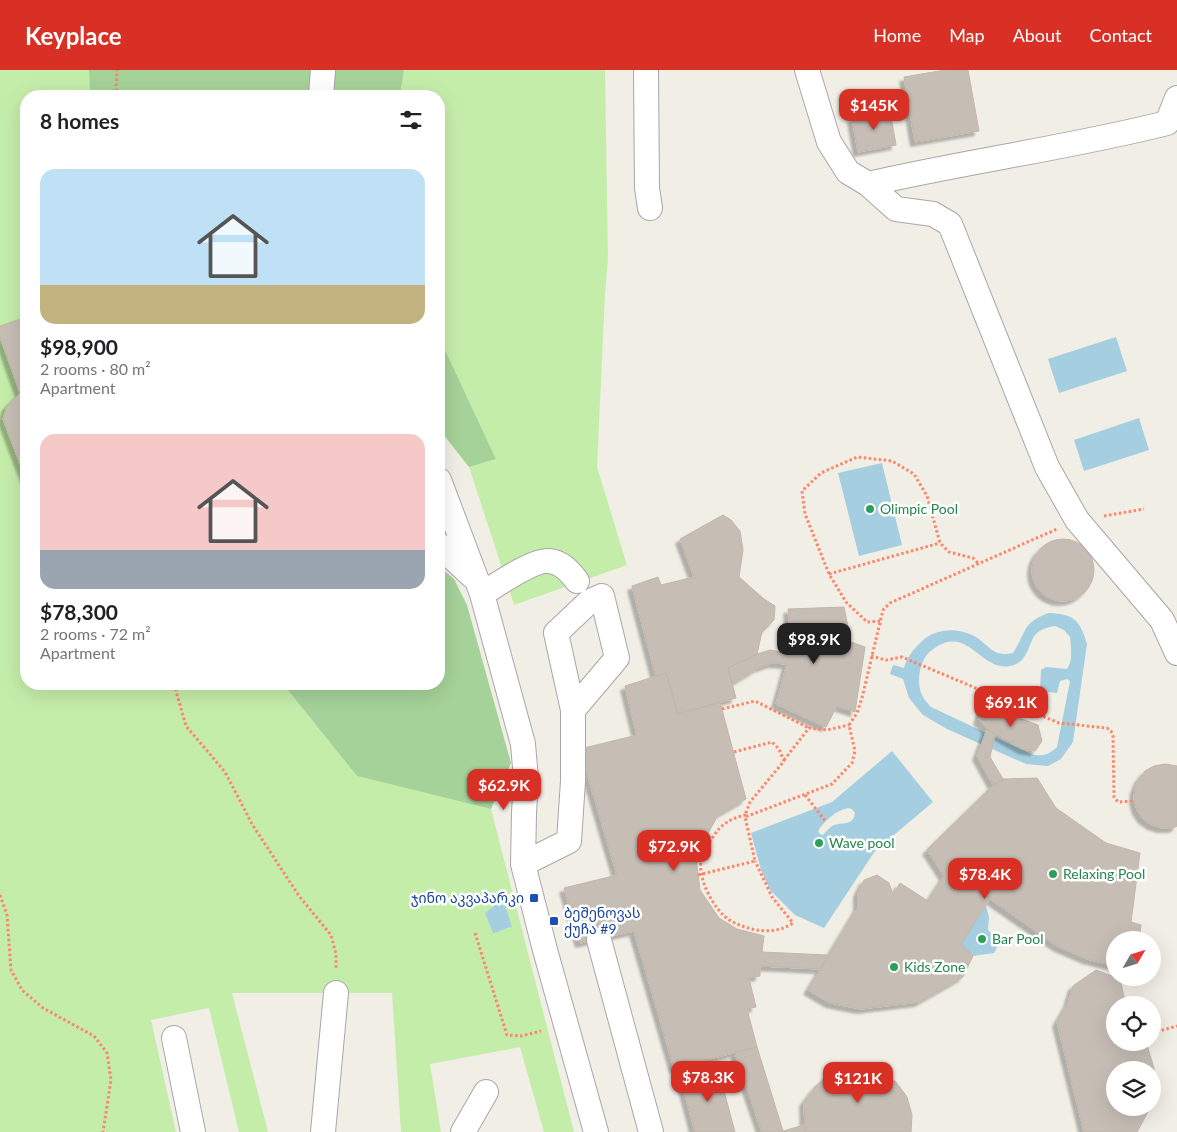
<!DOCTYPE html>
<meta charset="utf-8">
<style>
:root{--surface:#fff;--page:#f6f6f6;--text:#202124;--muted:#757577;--accent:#d93025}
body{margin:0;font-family:Lato,"Noto Sans Georgian",sans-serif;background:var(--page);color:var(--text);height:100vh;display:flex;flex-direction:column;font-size:19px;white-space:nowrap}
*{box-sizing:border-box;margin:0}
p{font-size:16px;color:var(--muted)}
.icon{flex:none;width:28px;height:28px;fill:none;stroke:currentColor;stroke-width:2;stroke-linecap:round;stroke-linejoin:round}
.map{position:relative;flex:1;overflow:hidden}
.details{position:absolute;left:20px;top:20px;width:425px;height:600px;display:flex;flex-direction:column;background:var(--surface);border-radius:20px;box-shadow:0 5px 20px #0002}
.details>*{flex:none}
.needle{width:32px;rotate:51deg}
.buttons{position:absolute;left:1106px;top:861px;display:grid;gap:10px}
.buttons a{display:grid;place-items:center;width:55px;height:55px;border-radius:50%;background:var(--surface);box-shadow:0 5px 20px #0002;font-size:25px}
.price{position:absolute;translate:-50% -42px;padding:0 11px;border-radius:10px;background:var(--accent);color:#fff;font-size:16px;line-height:32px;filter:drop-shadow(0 1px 2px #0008)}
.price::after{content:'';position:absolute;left:50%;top:30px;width:15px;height:11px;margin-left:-8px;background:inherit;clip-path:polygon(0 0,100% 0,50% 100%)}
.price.active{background:#222;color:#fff}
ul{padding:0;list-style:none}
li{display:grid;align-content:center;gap:10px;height:265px;padding:0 20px}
li span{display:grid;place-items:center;height:155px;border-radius:15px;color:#555}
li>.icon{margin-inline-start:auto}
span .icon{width:90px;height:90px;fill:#fffc;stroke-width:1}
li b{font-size:21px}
h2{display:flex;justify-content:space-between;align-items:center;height:60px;padding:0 20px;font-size:21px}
header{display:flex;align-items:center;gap:30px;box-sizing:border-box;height:70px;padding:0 25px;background:var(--accent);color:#fff}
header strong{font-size:24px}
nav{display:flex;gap:28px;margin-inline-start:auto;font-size:18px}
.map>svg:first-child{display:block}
</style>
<header>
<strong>Keyplace</strong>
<nav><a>Home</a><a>Map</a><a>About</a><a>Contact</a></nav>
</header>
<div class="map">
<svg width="1177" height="1062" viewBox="0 0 1177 1062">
<defs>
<filter id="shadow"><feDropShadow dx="-4.5" dy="4.5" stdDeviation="1" flood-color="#0004"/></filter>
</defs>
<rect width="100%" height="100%" fill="#f1eee6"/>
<!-- grass -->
<path fill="#c5edaa" d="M0,0h89l1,26h-64v588h257l74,92 134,33 83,323h-30l-24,-85 -90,17 11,68h-40l-9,-139h-160l36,139h-29l-30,-124 -58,12 25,112h-176z
M404,0h201l3,190 -3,34 -8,173 30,98 -113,40 -45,-138 27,-8 -57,-122v-241h-39z"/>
<!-- forest -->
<path fill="#a5d299" d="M89,0h315l-4,26h-310z
M439,267l57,122 -27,8 -30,-38z
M439,496l15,13 13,26 44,158 -20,46 -134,-33 -74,-92h156z"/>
<!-- water -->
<path fill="#a5cee0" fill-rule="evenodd" d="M1116,267l11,34 -68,22 -11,-34z
M1139,348l10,32 -65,21 -10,-31z
M882,393l20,82 -43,11 -21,-83z
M1049,543c25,1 31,7 38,31l-14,98 -12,17 -13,7 -22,-2 -79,-35 -24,-14 -14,-17 -6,-19 -13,-5 3,-9 11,3c3,-11 9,-18 17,-26 13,-13 34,-15 51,-7 17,8 19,23 41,18 14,-21 9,-31 36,-40zM1055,556l9,4 6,7c1,11 3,24 -3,32l-21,-2 -5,3 -1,21 17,2 3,-12 7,-2 3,2 -13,66c-8,8 -15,10 -26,7l-100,-47c-8,-8 -12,-15 -12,-27 0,-10 4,-24 13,-30 37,-29 49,26 82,15 14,-5 14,-20 21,-30 5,-6 13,-8 20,-9z
M892,681l41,51 -58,49 -51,77 -29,-13 -25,-25 -9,-20 -10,-37 81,-31zM848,738l4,1 3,4c-2,14 -13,8 -23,13 -3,2 -6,6 -9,9l-3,-1 -2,-3c6,-10 19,-21 30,-23z
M503,829l9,28c-8,1 -11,5 -19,6l-8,-20z
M986,836l3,11 -1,13 7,7 4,7 -5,9 -21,3 -12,-12z"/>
<!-- building -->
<path fill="#c6beb5" stroke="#c3b6a8" filter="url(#shadow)" d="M945,0h23l11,61 -64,11 -11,-65z
M890,41l6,34 -38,7 -6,-34z
M26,247v163l-23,-61 4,-13 13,-13 -20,-56v-11z
M723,445l8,5 9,11 3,19 -4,27 25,22 11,7 -1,14 -12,12 -5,22 -29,14 8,30 -58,16 -12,-41 -10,4 -24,-91 26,-9 3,8 33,-8 -14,-38z
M1032 500a31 31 0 1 1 62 0a31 31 0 1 1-62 0Z
M844,537l7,35 14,5 -10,65 -18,-6 -11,21 -50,-23 11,-40 -15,-1 -14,5 -26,16 -4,-16 29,-14 13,-4 22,4 -4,-45z
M666,603l12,41 42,-12 26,97 -28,16 -12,22 -10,20 4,33 19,28 18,11 27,7 -2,16 66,3 -8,14 -60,-3v10l-11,2 7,29 -9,2 10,38 -83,21 -40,-137 -54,12 -16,-55 53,-13 -37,-126 57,-14 -12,-49z
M983,635l55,20 4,16 -7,10 -12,-2 -36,-20 -9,-9z
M987,659l8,6 -5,22 13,22 -10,6 -16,-29z
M1165,694l12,2v60l-4,2h-11l-10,-3 -9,-6 -6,-9 -3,-11 1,-10 4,-10 6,-8 9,-5z
M1037,708l19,30 50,35 34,10 -9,69 10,3 -2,15h-24v26l-28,-7 -30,-13 -67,-47 -29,45 12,12 -10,21 -44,25 -58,7 -31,-6 -22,-13 50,-83v-14l6,-13 13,-5 12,8 4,12 7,-12 28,18 16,-25 -17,-26 66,-65 10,-6z
M1096,900l24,9 6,26h-11v37h31l8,26 -2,35v-33h-37v38h35l-13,24h-53l-5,-21 -22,-89 11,-19 5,-17z
M757,977l26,84 21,-6 1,7h-43l-27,-79z
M864,996l17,5 15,11 11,15 5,18 -1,17h-106l-1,-30 11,-15 13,-12 17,-7z
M718,999l17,63h-40l-14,-53z"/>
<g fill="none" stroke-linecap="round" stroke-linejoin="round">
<!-- minor casing -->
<g stroke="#a7a7a7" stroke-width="26">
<path id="minor" d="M646,0l1,118 3,20
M807,0l22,72 19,30 20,12 28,25 37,5 17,10 97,243 30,53 85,100 15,33
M321,26l2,-26
M868,114c99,-23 200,-36 299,-61l10,-25
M439,410l43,114 41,150 3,35 -2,34 -1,51 22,86 51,182
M439,475l33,31
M482,524c13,-8 52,-35 67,-33 13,1 21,11 28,20
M523,794l46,-23 4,-60v-71l44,-52 -15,-62 -12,5 -34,32 17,77
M599,870l52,192
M174,968l19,94
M323,1062l13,-139
M463,1062l23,-40"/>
</g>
<!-- path -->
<path stroke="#ff8569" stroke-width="3" stroke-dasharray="2.5 2.5" stroke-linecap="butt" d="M116,26l1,-26
M1104,446l40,-7
M829,504l111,-31
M880,551l-13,1 -21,-20 -17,-28 -24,-60 -3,-23 19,-18 36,-16 35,4 22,13 13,22 13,47 9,9 24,6 5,5
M871,586l15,4 16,-3 157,66 48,5 4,3 2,5 1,61 4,5 16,-1
M174,614l12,42 39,46 27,52 47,72 32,39 5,19v16
M722,639l33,-8 54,27
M734,682l38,-10 7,7 5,12 -34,41 -5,13
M784,690l25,-32 18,2 22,-5
M805,725l21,27
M746,745c-15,3 -25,9 -33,22 -5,7 -11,16 -12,25 -3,18 14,50 30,59 19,10 43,15 62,2l-21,-26 -17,-36
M698,805l57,-14 -10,-44 87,-33 20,-21 3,-12 -6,-26 8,-12 5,-15 21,-88 7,-7 167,-74
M0,825l7,20 4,55 11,20 21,18 51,28 13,17 4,27 -8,52
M475,863l32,102 14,1 20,-5
M1152,963l25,-7"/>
<!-- minor -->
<use href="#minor" stroke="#fff" stroke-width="24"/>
</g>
<!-- markers -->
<g fill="#2e9e5b" stroke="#fff" stroke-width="2">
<circle cx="870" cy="439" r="5"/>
<circle cx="819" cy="773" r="5"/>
<circle cx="1053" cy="804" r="5"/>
<circle cx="982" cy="869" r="5"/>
<circle cx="894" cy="897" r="5"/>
</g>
<g fill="#1a4fb4" stroke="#fff" stroke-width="2">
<rect x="529" y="823" width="10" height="10" rx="2.5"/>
<rect x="549" y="846" width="10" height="10" rx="2.5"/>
</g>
<g text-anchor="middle" stroke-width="5" stroke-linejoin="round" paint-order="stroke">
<!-- leisure labels -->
<g font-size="14" fill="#27864d" stroke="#fff" text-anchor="start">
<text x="880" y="444">Olimpic Pool</text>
<text x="829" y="778">Wave pool</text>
<text x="1063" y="809">Relaxing Pool</text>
<text x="992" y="874">Bar Pool</text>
<text x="904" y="902">Kids Zone</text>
</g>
<!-- transit labels -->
<g font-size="14" fill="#164399" stroke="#fff" text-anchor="end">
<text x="524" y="833">ჯინო აკვაპარკი</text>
<text x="564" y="848" text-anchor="start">ბეშენოვას<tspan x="564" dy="16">ქუჩა #9</tspan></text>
</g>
</g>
</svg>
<div class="buttons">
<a><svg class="needle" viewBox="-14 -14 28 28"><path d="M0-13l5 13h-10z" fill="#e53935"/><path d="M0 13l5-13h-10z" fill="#757577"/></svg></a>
<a><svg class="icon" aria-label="locate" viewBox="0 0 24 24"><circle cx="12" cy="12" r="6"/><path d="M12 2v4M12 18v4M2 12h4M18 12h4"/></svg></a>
<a><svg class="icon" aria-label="layers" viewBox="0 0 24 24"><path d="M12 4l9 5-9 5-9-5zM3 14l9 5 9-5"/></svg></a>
</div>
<b class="price" style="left:874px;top:61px">$145K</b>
<b class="price active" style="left:814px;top:595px">$98.9K</b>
<b class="price" style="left:1011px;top:658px">$69.1K</b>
<b class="price" style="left:504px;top:741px">$62.9K</b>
<b class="price" style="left:674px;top:802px">$72.9K</b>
<b class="price" style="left:985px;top:830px">$78.4K</b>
<b class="price" style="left:708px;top:1033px">$78.3K</b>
<b class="price" style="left:858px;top:1034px">$121K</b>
<section class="details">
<h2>8 homes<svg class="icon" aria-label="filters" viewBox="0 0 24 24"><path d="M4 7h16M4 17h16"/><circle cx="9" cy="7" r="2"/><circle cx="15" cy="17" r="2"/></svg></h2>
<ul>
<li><span style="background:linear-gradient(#bfe0f5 75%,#c2b280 0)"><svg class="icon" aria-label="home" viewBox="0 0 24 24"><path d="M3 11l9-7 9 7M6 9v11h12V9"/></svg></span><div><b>$98,900</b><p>2 rooms · 80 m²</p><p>Apartment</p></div></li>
<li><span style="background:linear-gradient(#f6c9c9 75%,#9aa5b1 0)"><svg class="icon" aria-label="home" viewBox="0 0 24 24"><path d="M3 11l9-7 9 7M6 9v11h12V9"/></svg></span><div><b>$78,300</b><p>2 rooms · 72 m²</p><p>Apartment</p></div></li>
</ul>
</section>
</div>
